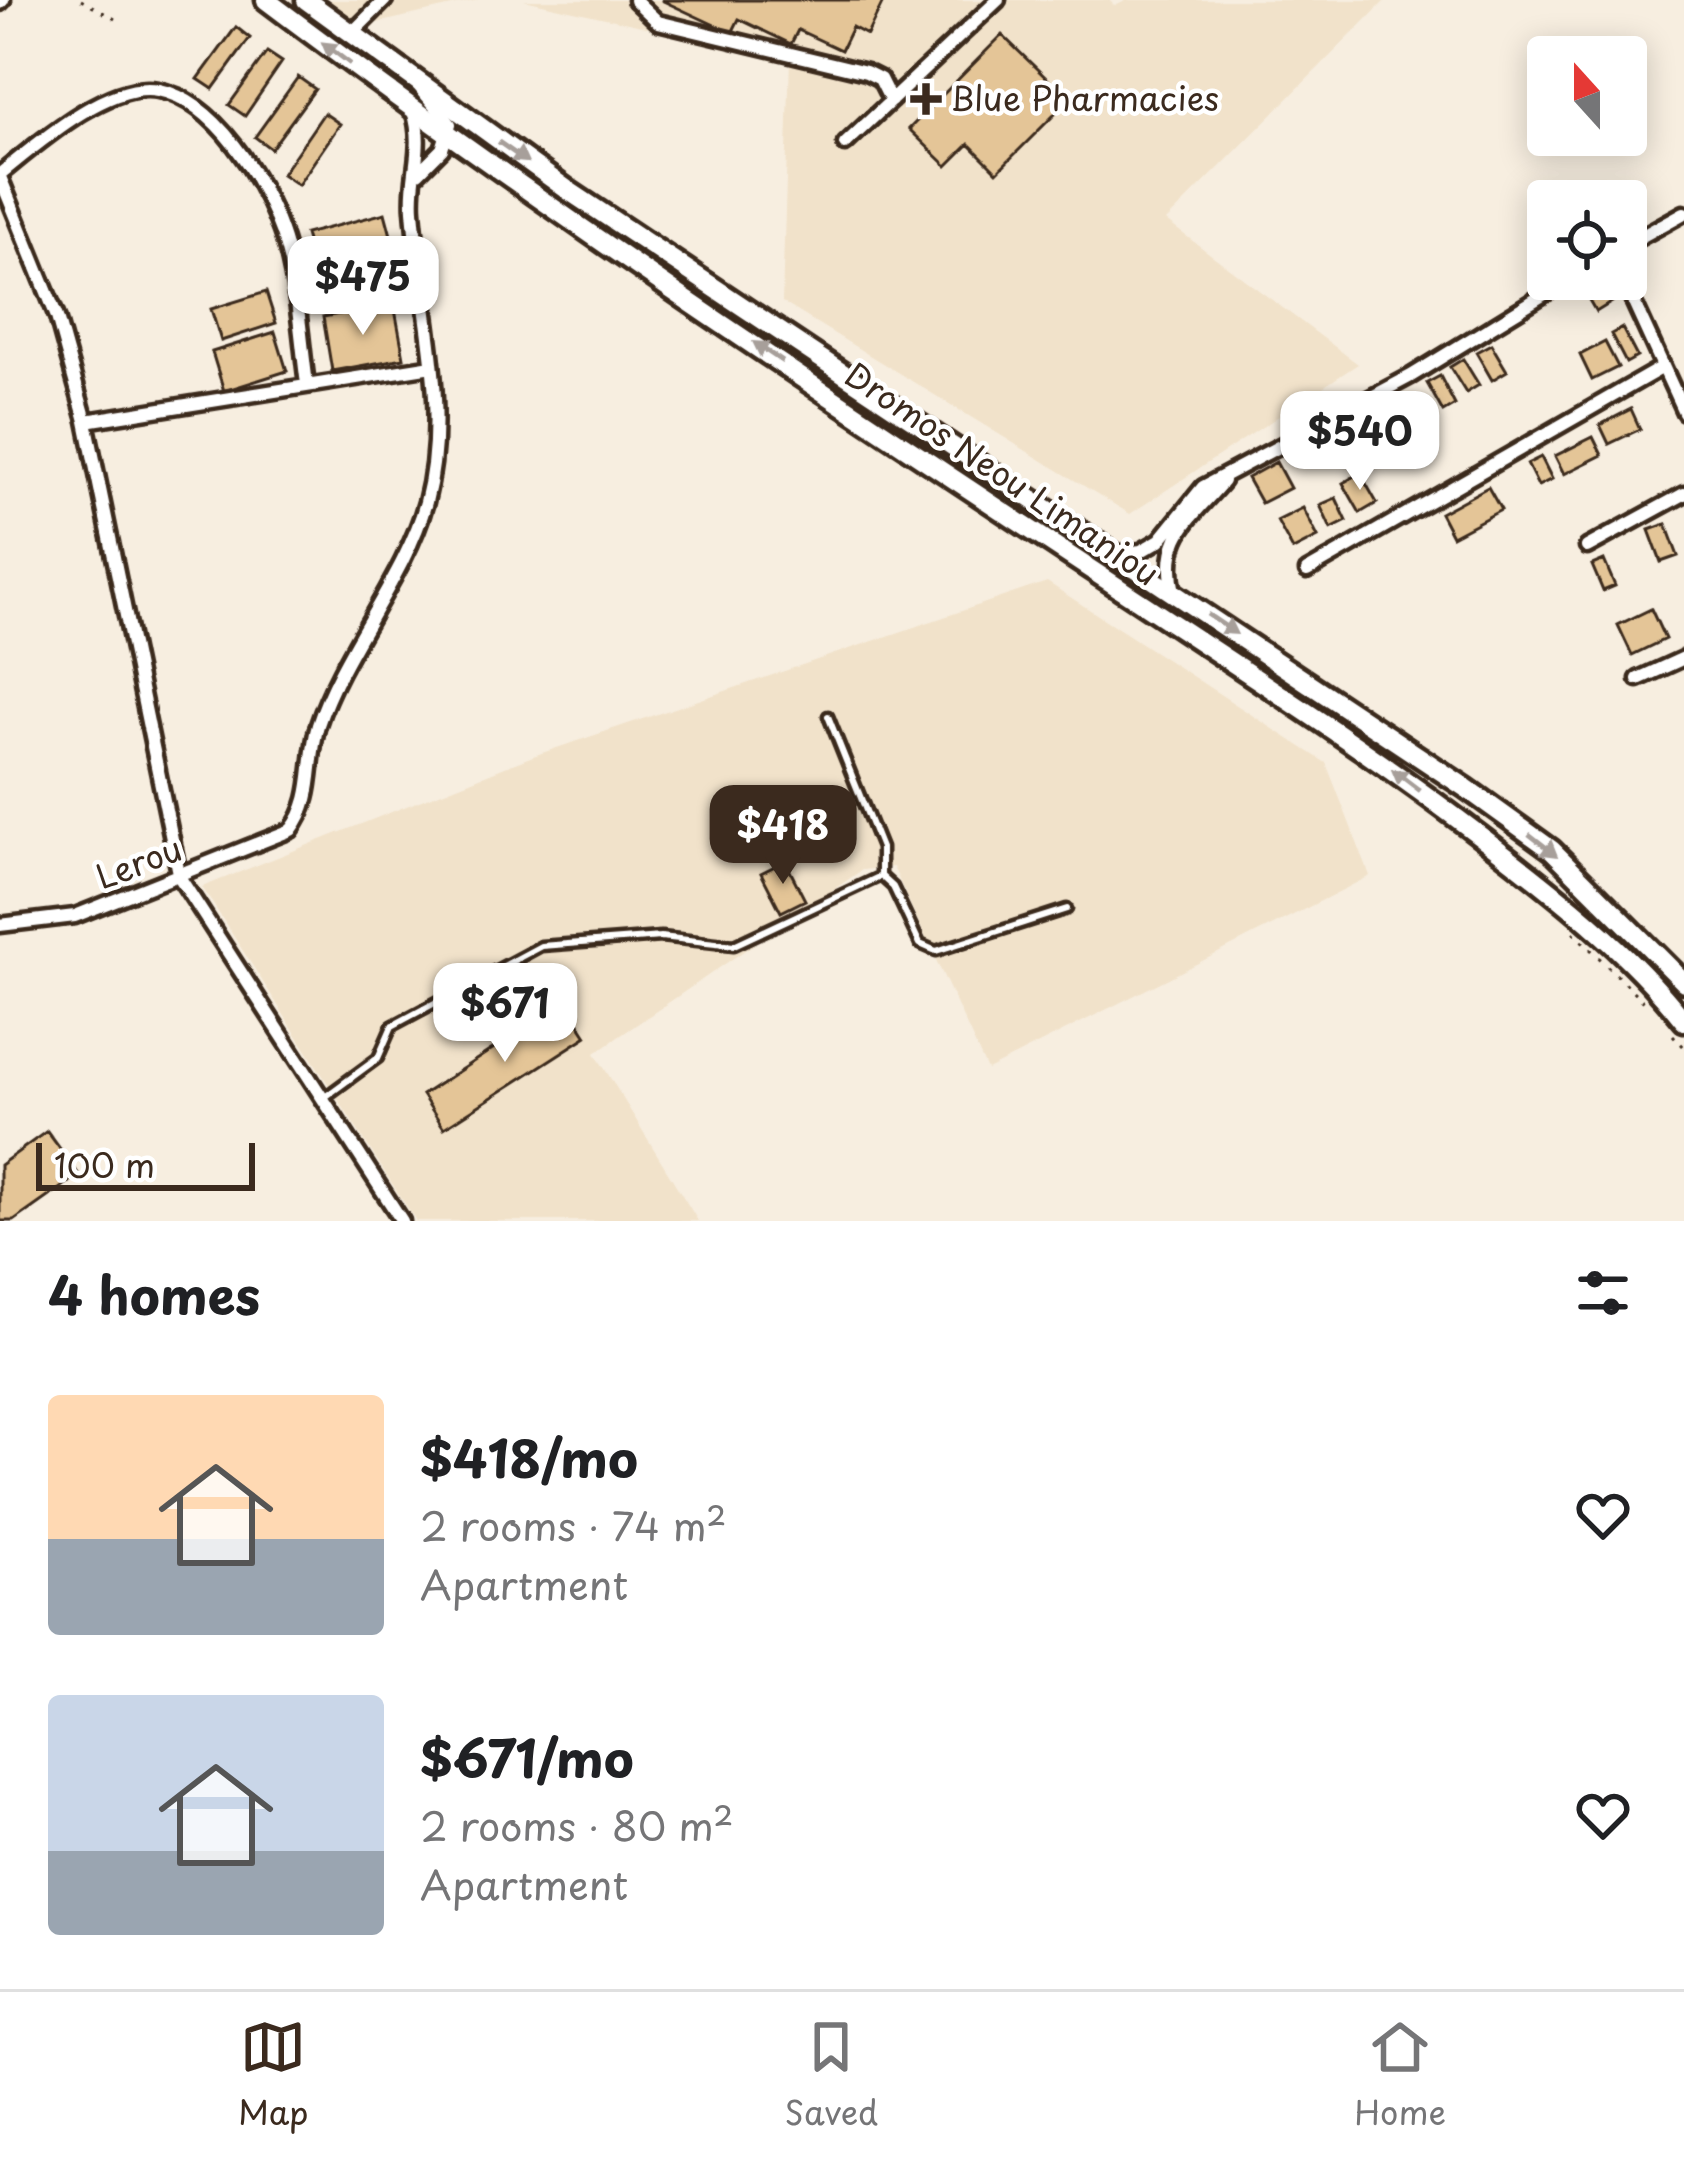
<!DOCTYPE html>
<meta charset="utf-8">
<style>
:root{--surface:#fff;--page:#f2f2f2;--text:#202124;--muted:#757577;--line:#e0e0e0;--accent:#3b2a1e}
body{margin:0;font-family:"Playpen Sans",sans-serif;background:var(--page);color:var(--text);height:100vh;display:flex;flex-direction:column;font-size:45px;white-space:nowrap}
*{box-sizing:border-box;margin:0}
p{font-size:39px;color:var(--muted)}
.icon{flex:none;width:66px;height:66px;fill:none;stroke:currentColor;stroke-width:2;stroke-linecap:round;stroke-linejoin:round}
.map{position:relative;height:1221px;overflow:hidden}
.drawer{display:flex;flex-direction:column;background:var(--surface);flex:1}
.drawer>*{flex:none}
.needle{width:78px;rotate:339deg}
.buttons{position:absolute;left:1527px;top:36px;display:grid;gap:24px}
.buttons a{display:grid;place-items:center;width:120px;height:120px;border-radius:12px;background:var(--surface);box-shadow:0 6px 30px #0003;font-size:60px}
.scale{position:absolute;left:36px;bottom:30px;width:219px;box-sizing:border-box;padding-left:12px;border:6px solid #3b2a1e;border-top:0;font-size:33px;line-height:42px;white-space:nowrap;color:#3b2a1e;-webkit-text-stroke:9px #fff;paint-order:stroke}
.price{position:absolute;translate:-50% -102px;padding:0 27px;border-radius:24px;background:#fff;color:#222;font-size:39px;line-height:78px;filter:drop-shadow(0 3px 6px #0008)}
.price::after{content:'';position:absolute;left:50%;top:72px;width:36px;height:27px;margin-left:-18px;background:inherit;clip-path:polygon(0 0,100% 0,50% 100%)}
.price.active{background:var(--accent);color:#fff}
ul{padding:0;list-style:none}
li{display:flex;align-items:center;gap:36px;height:300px;padding:0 48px}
li span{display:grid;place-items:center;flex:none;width:336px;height:240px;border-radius:12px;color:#555}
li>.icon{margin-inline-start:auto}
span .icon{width:144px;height:144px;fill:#fffc;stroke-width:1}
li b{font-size:51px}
h2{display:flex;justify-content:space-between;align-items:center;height:144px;padding:0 48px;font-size:51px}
.dock{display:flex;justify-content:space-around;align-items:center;height:168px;border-top:3px solid var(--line);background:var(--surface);font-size:33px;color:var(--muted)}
.dock a{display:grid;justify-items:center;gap:6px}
.dock .active{color:var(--accent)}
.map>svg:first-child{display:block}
</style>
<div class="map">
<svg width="1684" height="1221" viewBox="0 0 1684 1221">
<rect width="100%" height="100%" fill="#f7eee0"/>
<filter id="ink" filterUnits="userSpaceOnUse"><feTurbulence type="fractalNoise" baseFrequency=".00833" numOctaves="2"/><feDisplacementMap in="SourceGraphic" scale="24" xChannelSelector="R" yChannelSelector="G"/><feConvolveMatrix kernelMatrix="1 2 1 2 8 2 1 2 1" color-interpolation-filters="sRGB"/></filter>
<g filter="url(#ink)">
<!-- built -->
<path fill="#f1e2ca" d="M326,0h152l-127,29z
M524,0h585l6,6 12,-6h259l-220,221 192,143 -228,150 -348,-212 8,-243z
M1047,582l279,181 44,113 -383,194 -94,-203 -31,3 -267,183 103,168h-282l-214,-334 331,-131z"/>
<!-- building -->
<path fill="#e4c597" stroke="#3b2a1e" stroke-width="3" d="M661,0h223l-17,35 -15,-8 -11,23 -43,-20 -7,14 -52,-25 -7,14z
M236,27l14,11 -37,51 -15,-10z
M1002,35l67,65 -72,72 -28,-28 -22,22 -38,-37z
M267,52l15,10 -37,54 -16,-11z
M298,77l17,12 -44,60 -16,-12z
M324,113l16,11 -42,61 -16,-11z
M385,213l19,71 -79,22 -20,-72z
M1599,279l13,23 -16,10 -14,-24z
M266,292l10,31 -55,18 -10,-32z
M394,304l10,54 -72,13 -9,-54z
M1622,328l15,29 -11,6 -15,-29z
M275,332l12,39 -63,20 -12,-39z
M1605,342l13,25 -26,13 -12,-25z
M1491,344l16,27 -15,9 -16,-28z
M1463,359l16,26 -13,8 -16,-26z
M1440,376l15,29 -12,7 -16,-29z
M1392,403l12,22 -22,11 -11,-22z
M1631,409l9,20 -31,15 -9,-19z
M1334,435l12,23 -14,6 -11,-22z
M1593,437l9,18 -38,19 -9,-18z
M1541,457l11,22 -14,7 -11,-22z
M1276,462l14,26 -29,15 -14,-25z
M1360,473l17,30 -17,10 -17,-30z
M1488,487l13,23 -49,26 -12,-23z
M1336,498l11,23 -16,8 -11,-24z
M1303,508l15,29 -25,13 -16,-29z
M1666,524l12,32 -17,6 -12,-32z
M1604,560l11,26 -12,5 -11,-26z
M1651,609l14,30 -33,16 -14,-30z
M785,861l20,39 -24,12 -20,-39z
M565,1002l22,34 -143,92 -22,-33z
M47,1131l32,44 -65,46h-14v-56z"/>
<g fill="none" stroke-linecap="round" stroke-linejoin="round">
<!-- service casing -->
<g stroke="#3b2a1e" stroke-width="15">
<path id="service" d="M828,716l53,132v28
M881,876l12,11 27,57 16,7 131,-42
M325,1097l53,-39 14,-32 149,-80 120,-9 73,8 147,-69"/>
</g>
<!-- minor casing -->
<g stroke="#3b2a1e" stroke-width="21">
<path id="minor" d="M635,0l23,22 208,50 14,7 11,22
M0,3l3,-3
M351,34l34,-34
M418,85l32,39 -8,25 -24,24
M845,144l153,-144
M0,174c36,-29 109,-94 158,-84 58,11 105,90 123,141 17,47 19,104 26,153
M0,177l57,140 29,104 94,457 222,343
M1626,245l58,-32
M1623,279l61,133
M86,421l346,-55
M1587,547l97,-53
M1116,554l25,-3 19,-11 43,-53 208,-111 158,-97
M1307,571l356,-204
M1174,592c-13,-55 16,-72 49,-111
M1638,679l46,-21
M0,925l75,-9 216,-86c25,-32 16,-68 27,-105 24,-74 88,-149 108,-223 25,-95 -6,-197 -13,-292 -3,-36 12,-63 0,-99"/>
</g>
<!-- primary casing -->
<g stroke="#3b2a1e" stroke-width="27">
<path id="primary" d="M266,0c277,209 569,401 859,592 121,80 243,158 358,246 72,55 145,112 201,183
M306,0l263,191 897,597 86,62 132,132"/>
</g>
<!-- path -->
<path stroke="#3b2a1e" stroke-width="3" stroke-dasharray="3 9" stroke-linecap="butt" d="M81,0l34,19
M1573,932l74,73
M1673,1035l11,12"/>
<!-- service -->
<use href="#service" stroke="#fff" stroke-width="6"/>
<!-- minor -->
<use href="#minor" stroke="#fff" stroke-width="12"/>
<!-- primary -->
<use href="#primary" stroke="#fff" stroke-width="18"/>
</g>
<!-- one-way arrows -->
<defs><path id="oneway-solid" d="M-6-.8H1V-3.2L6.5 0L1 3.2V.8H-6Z" transform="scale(3)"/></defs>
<g fill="#a79f9a">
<use href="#oneway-solid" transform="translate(336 53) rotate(-143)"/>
<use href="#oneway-solid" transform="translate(513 152) rotate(35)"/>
<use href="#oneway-solid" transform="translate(768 352) rotate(-146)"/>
<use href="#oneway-solid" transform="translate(1222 624) rotate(34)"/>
<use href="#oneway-solid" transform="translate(1406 780) rotate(-143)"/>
<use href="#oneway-solid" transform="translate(1543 845) rotate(38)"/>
</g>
</g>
<!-- markers -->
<path fill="#3b2a1e" stroke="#fff" stroke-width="4.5" d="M920 81h12v12h12v12h-12v12h-12v-12h-12v-12h12z"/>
<g text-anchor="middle" stroke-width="9" stroke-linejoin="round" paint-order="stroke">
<!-- poi labels -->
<g font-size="33" fill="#3b2a1e" stroke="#fff" text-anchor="start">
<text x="950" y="111">Blue Pharmacies</text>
</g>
<!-- street labels -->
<g font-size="33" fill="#3b2a1e" stroke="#fff">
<text transform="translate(1002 474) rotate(34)" y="12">Dromos Neou Limaniou</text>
<text transform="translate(139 863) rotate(-21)" y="12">Lerou</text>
</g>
</g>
</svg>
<div class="buttons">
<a><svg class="needle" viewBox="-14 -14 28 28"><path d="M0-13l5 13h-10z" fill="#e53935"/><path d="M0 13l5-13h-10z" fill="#757577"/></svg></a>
<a><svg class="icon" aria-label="locate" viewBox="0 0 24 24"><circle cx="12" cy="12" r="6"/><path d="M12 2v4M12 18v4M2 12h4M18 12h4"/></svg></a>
</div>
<div class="scale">100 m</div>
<b class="price" style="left:363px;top:338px">$475</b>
<b class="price" style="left:1360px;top:493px">$540</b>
<b class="price active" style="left:783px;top:887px">$418</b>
<b class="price" style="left:505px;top:1065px">$671</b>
</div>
<section class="drawer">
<h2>4 homes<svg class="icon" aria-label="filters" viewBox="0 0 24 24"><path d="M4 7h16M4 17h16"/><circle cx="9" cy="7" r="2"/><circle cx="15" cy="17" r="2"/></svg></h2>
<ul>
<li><span style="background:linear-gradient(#ffd9b3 60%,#9aa5b1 0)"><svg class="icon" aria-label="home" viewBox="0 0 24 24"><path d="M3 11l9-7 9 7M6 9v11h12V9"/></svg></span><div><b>$418/mo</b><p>2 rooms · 74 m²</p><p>Apartment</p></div><svg class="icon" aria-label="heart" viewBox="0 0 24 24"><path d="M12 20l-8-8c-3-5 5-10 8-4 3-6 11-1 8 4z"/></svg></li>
<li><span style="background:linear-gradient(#c9d6e8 65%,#9aa5b1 0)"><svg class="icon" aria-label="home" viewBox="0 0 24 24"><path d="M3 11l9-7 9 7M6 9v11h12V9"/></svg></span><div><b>$671/mo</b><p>2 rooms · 80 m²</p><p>Apartment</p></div><svg class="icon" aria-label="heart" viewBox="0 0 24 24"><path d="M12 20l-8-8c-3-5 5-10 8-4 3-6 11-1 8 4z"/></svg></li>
</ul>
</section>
<nav class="dock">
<a class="active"><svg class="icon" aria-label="map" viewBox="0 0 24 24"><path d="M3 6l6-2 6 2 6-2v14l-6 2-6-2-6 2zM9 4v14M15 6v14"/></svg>Map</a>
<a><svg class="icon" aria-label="saved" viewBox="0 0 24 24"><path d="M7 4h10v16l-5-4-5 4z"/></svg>Saved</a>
<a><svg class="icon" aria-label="home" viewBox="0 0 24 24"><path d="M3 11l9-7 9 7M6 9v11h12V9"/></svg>Home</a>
</nav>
